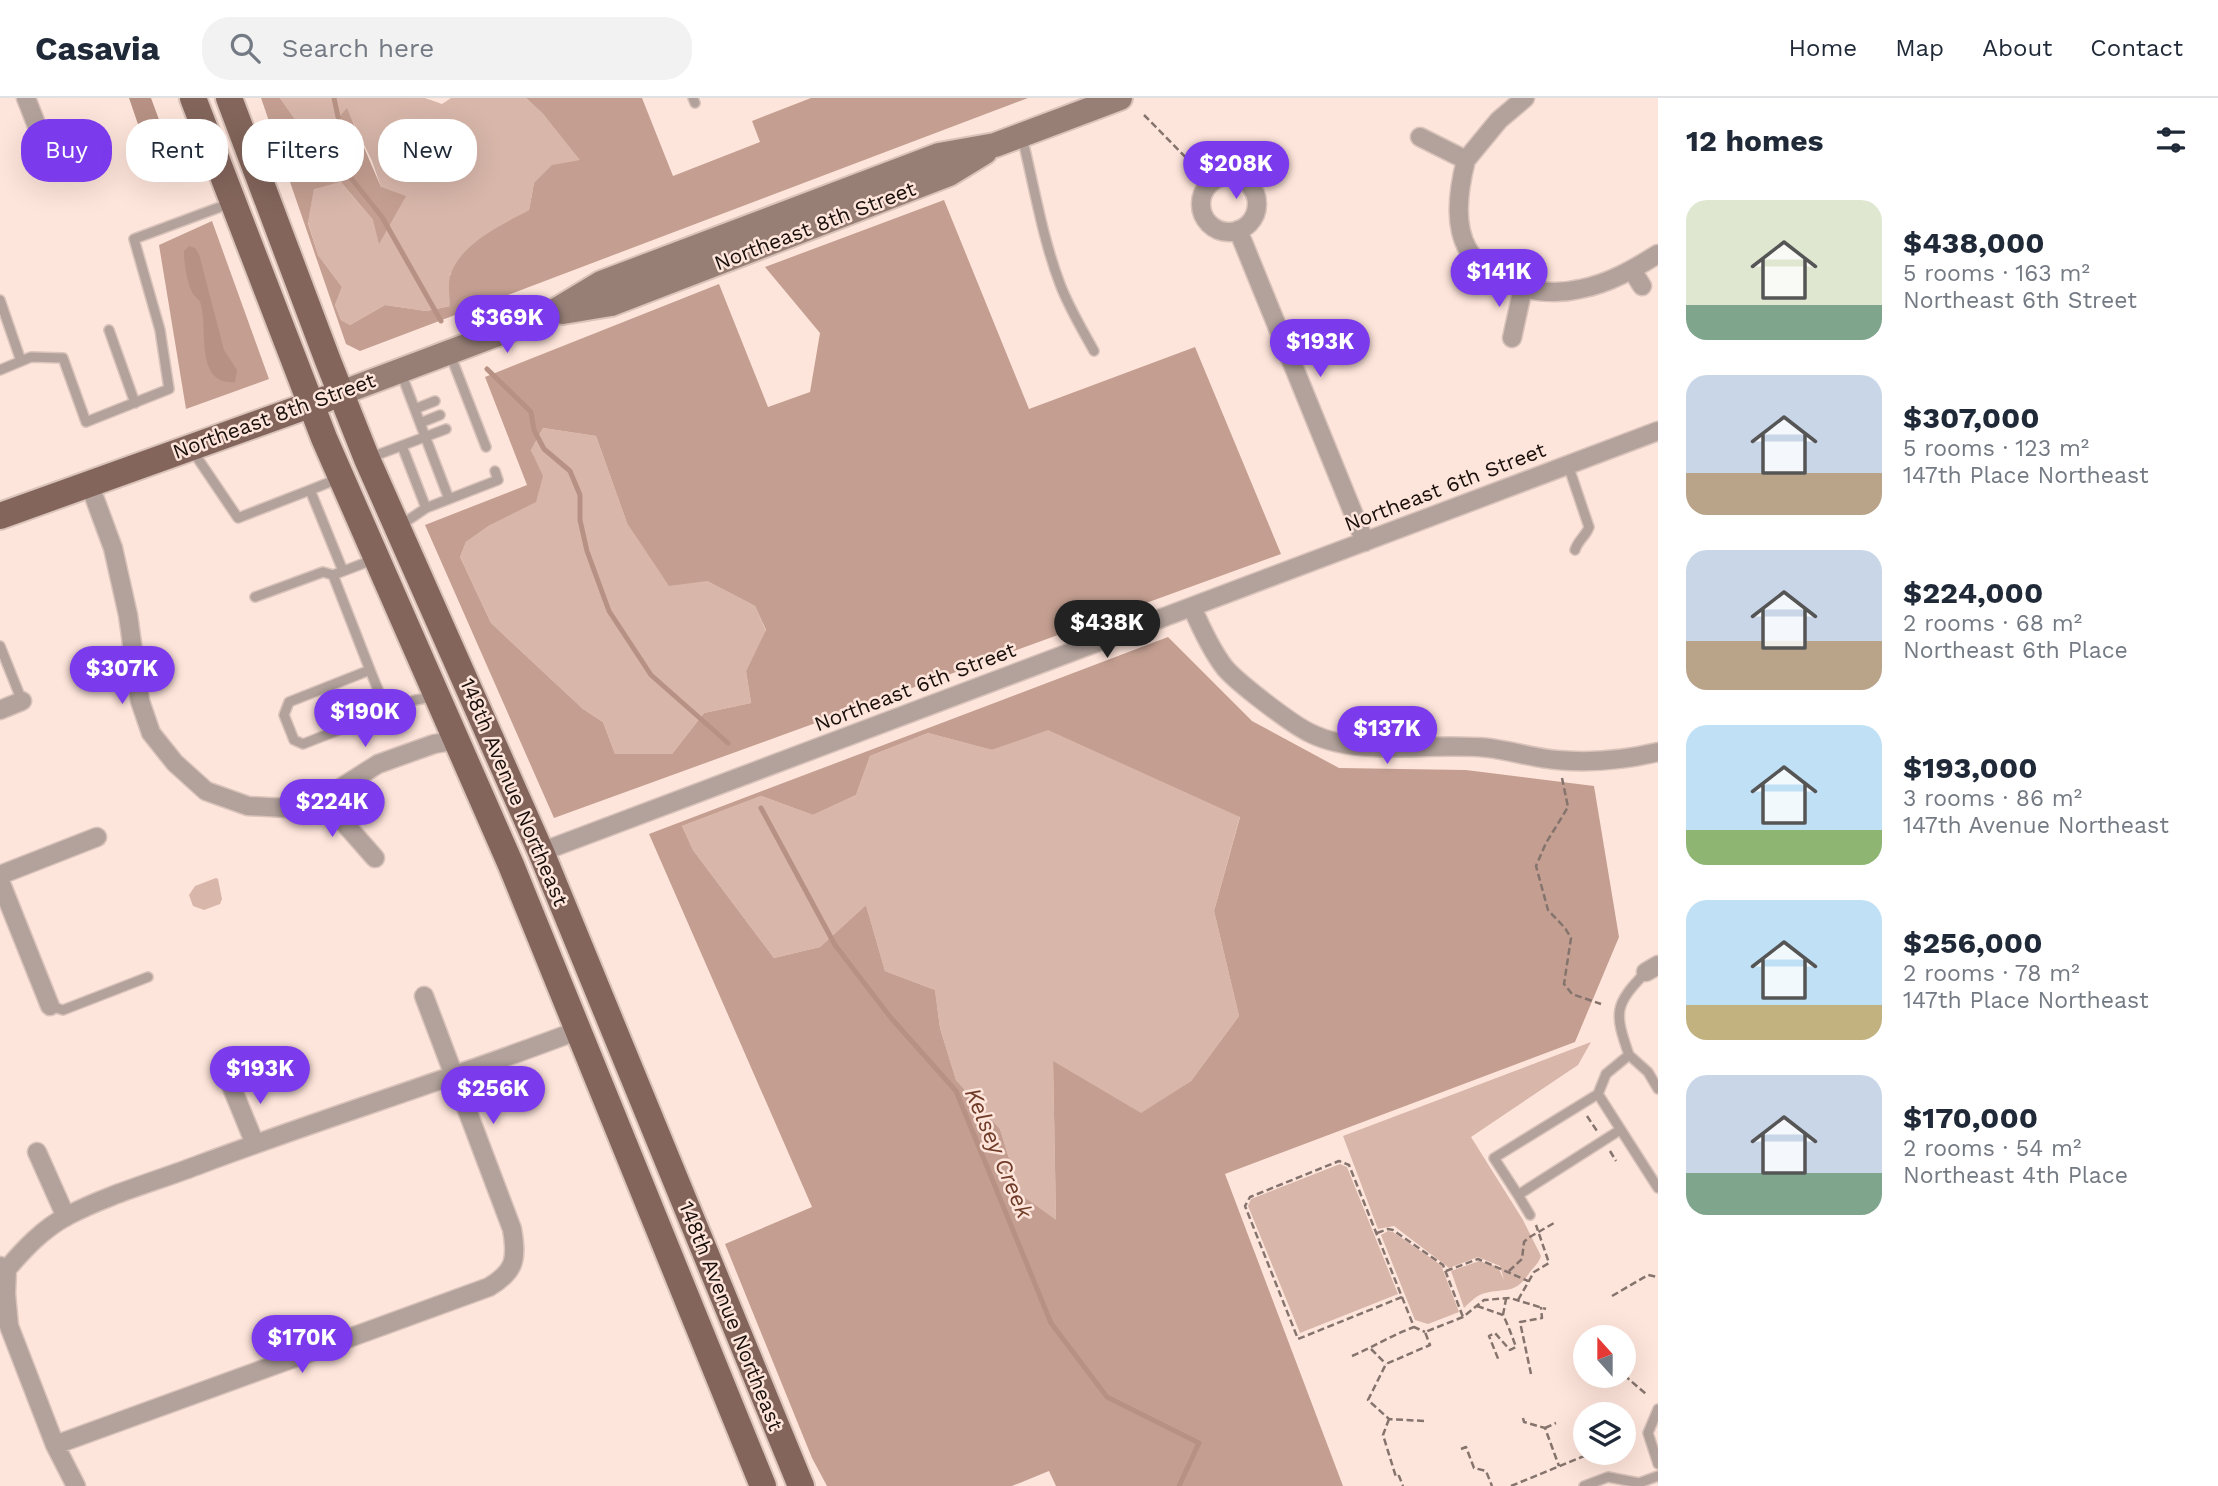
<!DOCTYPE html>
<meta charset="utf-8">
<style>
:root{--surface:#fff;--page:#f2f2f3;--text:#1f2937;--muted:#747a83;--line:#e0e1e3;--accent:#7c3aed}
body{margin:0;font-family:"Work Sans",sans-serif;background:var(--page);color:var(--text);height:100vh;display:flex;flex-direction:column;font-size:26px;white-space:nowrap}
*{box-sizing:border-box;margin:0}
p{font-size:23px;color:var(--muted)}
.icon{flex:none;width:38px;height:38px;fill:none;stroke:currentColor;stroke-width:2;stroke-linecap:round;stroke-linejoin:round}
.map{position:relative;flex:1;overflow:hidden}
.panel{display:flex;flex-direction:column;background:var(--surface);width:560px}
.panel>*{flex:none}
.hud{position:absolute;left:21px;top:21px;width:665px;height:63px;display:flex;gap:14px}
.needle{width:46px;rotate:339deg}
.controls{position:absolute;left:1573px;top:1227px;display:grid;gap:14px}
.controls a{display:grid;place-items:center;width:63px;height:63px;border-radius:50%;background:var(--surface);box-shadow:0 7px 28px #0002;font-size:35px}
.price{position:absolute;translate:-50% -60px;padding:0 16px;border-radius:24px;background:var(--accent);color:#fff;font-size:23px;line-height:46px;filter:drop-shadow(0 2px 4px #0008)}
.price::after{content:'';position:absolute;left:50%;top:42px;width:21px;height:16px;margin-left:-10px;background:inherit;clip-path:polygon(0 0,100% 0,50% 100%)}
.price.active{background:#222;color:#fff}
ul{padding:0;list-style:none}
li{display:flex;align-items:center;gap:21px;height:175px;padding:0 28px}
li span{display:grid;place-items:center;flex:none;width:196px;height:140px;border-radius:21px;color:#555}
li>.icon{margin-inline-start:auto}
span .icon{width:84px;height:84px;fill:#fffc;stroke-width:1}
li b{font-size:30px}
h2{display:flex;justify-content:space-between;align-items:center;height:84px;padding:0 28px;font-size:30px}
.pill{padding:0 24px;border-radius:28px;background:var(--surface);box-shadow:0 7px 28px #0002;font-size:24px;line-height:63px}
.pill.active{background:var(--accent);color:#fff}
header{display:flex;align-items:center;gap:42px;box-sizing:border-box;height:98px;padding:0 35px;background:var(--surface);border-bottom:2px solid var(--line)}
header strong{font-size:33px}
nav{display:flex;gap:38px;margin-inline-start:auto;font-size:24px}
.search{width:490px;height:63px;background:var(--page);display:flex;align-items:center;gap:18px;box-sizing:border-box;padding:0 24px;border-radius:28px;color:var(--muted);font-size:26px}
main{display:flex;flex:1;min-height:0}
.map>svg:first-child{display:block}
</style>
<header>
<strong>Casavia</strong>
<div class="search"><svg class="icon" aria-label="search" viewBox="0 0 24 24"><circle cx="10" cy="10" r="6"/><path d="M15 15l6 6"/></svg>Search here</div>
<nav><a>Home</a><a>Map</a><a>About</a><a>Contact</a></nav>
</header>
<main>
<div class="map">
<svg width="1658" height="1388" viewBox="0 0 1658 1388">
<rect width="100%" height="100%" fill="#fee5db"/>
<!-- green -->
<path fill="#d8b6aa" d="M280,0h145l17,6 9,-6h75l17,16 38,46 -47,23 -5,27 -38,22 -41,42v32l-24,5 -41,-6 -35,20 -9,-5 -6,-15 7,-18 -24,-32 -10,-33 6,-34 27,-6 32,38 8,-33 -9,-26 -25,-52 -30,34 -16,-15z
M543,330l53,8 31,87 80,58 48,25 11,25 -20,40 5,32 -47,10 -32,41h-57l-12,-32 -20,-13 -92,-86 -31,-66 6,-15 24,-17 52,-49 -11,-26z
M1048,631l192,87 -26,95 25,105 -48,65 -50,33 -88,-52 3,159 -36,-27 -20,-65 -44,-49 -16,-52 -5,-38 -50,-19 -19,-66 -46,42 -46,11 -81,-108 -11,-24 79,-30 52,19 43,-20 14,-39 58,-23 64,17z
M216,780l2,1 4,20 -2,5 -16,6 -11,-4 -4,-11 6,-9z
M1591,944l-13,23 -107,72 52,83 18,36c-3,9 -8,11 -13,19 -15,21 -26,12 -46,19 -6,2 -13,9 -18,14l-13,-37 28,-10 19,6 6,13 -4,-14 -22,-9 -29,11 -55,-42 -16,3 -35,-93z
M1340,1066l7,3 51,127 -98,39 -52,-127 3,-7z
M1388,1133l5,1 48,33 18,47 -31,12 -13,-4 -34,-85z"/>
<!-- forest -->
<path fill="#c49f91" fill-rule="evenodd" d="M261,0h19l21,30 16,15 30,-35 34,79 25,9 -27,48 -6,-24 -32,-38 -27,7 -6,34 10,32 24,32 -7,18 6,15 9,5 35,-20 41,6 24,-5c0,-9 -3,-24 1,-33 12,-31 51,-48 78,-63l5,-27 18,-18 28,-5 -37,-46 -17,-16h116l31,78 87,-34 -8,-21 59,-23h217l-668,253 -14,-7z
M944,102l85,209 166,-62 86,207 -727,264 -129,-293 102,-40 -42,-108 234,-93 49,123 42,-15 10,-59 -55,-66zM543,330l53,8 31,87 42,63 38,-5 48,25 11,24 -20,41 5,32 -47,10 -32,41h-57l-12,-32 -20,-13 -92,-86 -31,-66 6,-15 24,-17 46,-23 7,-26 -12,-26z
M212,123l57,158 -83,30 -27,-164z
M1168,539l84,84 87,47 127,2 128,16 25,151 -44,105 -350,132 118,312h-287l-7,-15 -37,15h-185l-15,-28 -87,-214 87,-37 -163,-373zM1048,632l192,87 -26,94 25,105 -48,65 -50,32 -88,-52 3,159 -36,-26 -20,-65 -44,-49 -16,-52 -5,-38 -50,-19 -19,-66 -46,42 -46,11 -81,-108 -11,-24 79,-30 52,19 43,-20 14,-39 58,-23 64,17z"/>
<!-- water -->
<path fill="#b79284" d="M129,0h22l24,65 -4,12 -9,4 -7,-5z
M189,148l6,2 4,6 25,96 13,20 -2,12c-42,4 -26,-58 -35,-80 -1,-3 -5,-5 -7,-8 -6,-11 -9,-30 -9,-43z"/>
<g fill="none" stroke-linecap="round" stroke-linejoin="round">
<!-- stream -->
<path stroke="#b79284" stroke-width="5" d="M334,0l17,80 31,39 59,104
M487,271l44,43 3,18 10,19 26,22 10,24v25l7,31 22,60 42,64 77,68
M761,710l74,137 56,73 65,73 95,232 56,74 92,46 -20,43"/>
<!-- service casing -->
<g stroke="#d9c3ba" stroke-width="12">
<path id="service" d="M693,0l2,5
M1022,39c12,48 20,100 38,147 9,24 22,45 34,67
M0,202l21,61
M109,232l26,73
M450,256l36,93
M0,272l31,-13 32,1 23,64 83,-33 -9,-59 -26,-91 97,-36
M401,275l48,126
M415,311l20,-8
M420,325l20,-8
M402,348l24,62
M192,352l46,68 72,-28 33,81
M369,360l77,-29
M1568,367l21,62c-3,9 -11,13 -14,23
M310,392l30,-12
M401,427l25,-17 72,-28 -3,-9
M375,461l-42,16 37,95 -81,32 -5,13 10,25 9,4 112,-44 18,-3
M255,499l68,-25 10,3
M0,548l22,55
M370,572l17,42
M50,908l13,4 85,-33
M1629,957l19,17 10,17
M1598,996l60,94
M1620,1032l-102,65 -24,-37 104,-64 8,-20 23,-19c-15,-43 -15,-50 17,-83
M1518,1097l12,20
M1658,1311l-10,24 10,31
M1584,1388l24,-9 31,6 19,-7"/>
</g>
<!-- minor casing -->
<g stroke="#d9c3ba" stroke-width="21">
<path id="minor" d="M26,0l23,59
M1420,39l46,23 33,-40 26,-22
M1466,62c-13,51 -14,99 41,122 24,10 48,13 73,7 28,-5 54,-20 78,-35
M1201 106a28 28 0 1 1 56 0a28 28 0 1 1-56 0Z
M1238,132l127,312
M1632,172l10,16
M1512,240l11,-50
M89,385l24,65 15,67 12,86 11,32 24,30 31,28 42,15 39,2 47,-16 44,-28 56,-20 24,-4
M1192,509c9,21 19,43 33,61 13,15 66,56 85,65 18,9 42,13 62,14 39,2 78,-3 117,1 23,3 45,10 68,12 34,3 68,0 101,-8
M0,612l22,-9
M328,696l10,22 37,42
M541,754l1117,-421
M0,777l97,-38
M0,783l50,125
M1646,874l12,-7
M230,985l25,61
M37,1054l29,65
M0,1168l7,3c18,-21 36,-40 60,-53 42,-22 90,-35 134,-52 125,-47 253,-86 378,-134
M7,1171l-1,25 3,32 46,119 21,41
M55,1347l434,-158c27,-16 28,-29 23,-58l-88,-233"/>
</g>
<!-- secondary casing -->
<g stroke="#d9c3ba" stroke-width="28">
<path id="secondary" d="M563,214l48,-8 338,-130 36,-22
M341,295l207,-78 53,-32 338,-128 56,-10 125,-47"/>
</g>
<!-- primary casing -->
<g stroke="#d9c3ba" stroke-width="30">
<path id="primary" d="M193,0l131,340 187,427 252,621
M229,0l99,263 39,98 174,393 260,634
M0,418l326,-117"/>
</g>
<!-- path -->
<path stroke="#85746d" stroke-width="2.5" stroke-dasharray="7 3.5" stroke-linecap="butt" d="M1144,17l59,60
M1562,680l6,29 -22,36 -10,23 12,44 17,18 6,10 -7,46 8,10 29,10
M1587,1018l10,15
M1610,1053l6,10
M1377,1135l11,-4 5,1 50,35 20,52
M1446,1173l32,-12 50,22
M1509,1173l13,-12 2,-17 4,-4 26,-15
M1612,1198l36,-21 10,2
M1402,1199l-104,42 -53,-133 5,-9 89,-36 10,4 65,162 11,5
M1518,1202l16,-28 15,-9 -13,-38
M1477,1208l26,9c5,10 9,21 13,32l-6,3 -15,-17 -6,3 10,25
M1503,1217l3,-16
M1371,1251l15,15
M1352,1258c21,-9 40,-21 62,-29
M1531,1276l-11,-52 22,-4 -1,-11
M1624,1277l22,19
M1523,1320l1,4 21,6 14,38
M1389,1321l-6,16 13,42 3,-1 4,10
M1424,1323l-35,-2 -21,-19 18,-36 44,-19 -5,-13 38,-15 21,-17 26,-2 36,11
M1545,1330l11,-5
M1624,1342l7,-2
M1461,1351l5,-2 8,21 12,3 6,15
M1511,1388l83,-34"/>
<!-- service -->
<use href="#service" stroke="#b3a29c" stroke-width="9"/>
<!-- minor -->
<use href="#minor" stroke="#b3a29c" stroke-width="18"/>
<!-- secondary -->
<use href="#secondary" stroke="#977f76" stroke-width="24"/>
<!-- primary -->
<use href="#primary" stroke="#83655b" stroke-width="26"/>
</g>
<g text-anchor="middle" stroke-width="5" stroke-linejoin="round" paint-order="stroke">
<!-- street labels -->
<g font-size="21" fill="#190f0b" stroke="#fee5db">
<text transform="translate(815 128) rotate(-21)" y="7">Northeast 8th Street</text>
<text transform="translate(274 318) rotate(-20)" y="7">Northeast 8th Street</text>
<text transform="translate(1445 389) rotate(-21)" y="7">Northeast 6th Street</text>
<text transform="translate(915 589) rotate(-21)" y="7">Northeast 6th Street</text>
<text transform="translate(514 694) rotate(67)" y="7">148th Avenue Northeast</text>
<text transform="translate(731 1218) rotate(68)" y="7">148th Avenue Northeast</text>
</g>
<!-- water labels -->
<g font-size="23" font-style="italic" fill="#703c28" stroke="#fee5db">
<text transform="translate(999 1055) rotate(67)" y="8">Kelsey Creek</text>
</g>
</g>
</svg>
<div class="controls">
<a><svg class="needle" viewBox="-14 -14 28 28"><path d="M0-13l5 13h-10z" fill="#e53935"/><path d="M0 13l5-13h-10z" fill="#747a83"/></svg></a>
<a><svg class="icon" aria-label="layers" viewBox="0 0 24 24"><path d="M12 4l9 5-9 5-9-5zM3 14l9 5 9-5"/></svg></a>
</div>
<b class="price" style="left:1236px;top:103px">$208K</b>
<b class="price" style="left:1499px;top:211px">$141K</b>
<b class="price" style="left:507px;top:257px">$369K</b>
<b class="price" style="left:1320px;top:281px">$193K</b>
<b class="price active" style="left:1107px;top:562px">$438K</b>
<b class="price" style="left:122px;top:608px">$307K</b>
<b class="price" style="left:365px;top:651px">$190K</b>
<b class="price" style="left:1387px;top:668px">$137K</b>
<b class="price" style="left:332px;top:741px">$224K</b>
<b class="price" style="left:260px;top:1008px">$193K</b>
<b class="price" style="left:493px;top:1028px">$256K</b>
<b class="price" style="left:302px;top:1277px">$170K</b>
<div class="hud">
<a class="pill active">Buy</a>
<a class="pill">Rent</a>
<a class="pill">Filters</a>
<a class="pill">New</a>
</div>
</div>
<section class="panel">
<h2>12 homes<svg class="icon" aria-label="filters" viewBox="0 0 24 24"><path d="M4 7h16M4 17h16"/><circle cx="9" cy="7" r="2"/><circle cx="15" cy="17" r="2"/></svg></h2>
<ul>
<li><span style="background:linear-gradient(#dfe7d0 75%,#7fa58c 0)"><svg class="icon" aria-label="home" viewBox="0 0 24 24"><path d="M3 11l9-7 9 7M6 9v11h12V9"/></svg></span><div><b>$438,000</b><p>5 rooms · 163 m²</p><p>Northeast 6th Street</p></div></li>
<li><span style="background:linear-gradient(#c9d6e8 70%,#b9a48a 0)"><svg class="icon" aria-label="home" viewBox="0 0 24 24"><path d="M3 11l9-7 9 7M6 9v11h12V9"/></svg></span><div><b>$307,000</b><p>5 rooms · 123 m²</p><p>147th Place Northeast</p></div></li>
<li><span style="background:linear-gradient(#c9d6e8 65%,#b9a48a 0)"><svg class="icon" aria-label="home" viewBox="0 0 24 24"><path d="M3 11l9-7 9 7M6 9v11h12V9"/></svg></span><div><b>$224,000</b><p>2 rooms · 68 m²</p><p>Northeast 6th Place</p></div></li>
<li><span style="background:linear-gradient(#bfe0f5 75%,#8fb573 0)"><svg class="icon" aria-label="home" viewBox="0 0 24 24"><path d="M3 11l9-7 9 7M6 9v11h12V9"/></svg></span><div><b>$193,000</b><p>3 rooms · 86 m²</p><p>147th Avenue Northeast</p></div></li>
<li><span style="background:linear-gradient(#bfe0f5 75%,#c2b280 0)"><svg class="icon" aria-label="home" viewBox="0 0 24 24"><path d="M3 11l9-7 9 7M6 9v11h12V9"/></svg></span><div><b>$256,000</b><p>2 rooms · 78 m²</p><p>147th Place Northeast</p></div></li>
<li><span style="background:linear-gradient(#c9d6e8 70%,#7fa58c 0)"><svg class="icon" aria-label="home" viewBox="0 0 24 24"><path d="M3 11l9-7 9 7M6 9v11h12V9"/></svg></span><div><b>$170,000</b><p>2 rooms · 54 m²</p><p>Northeast 4th Place</p></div></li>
</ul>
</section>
</main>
